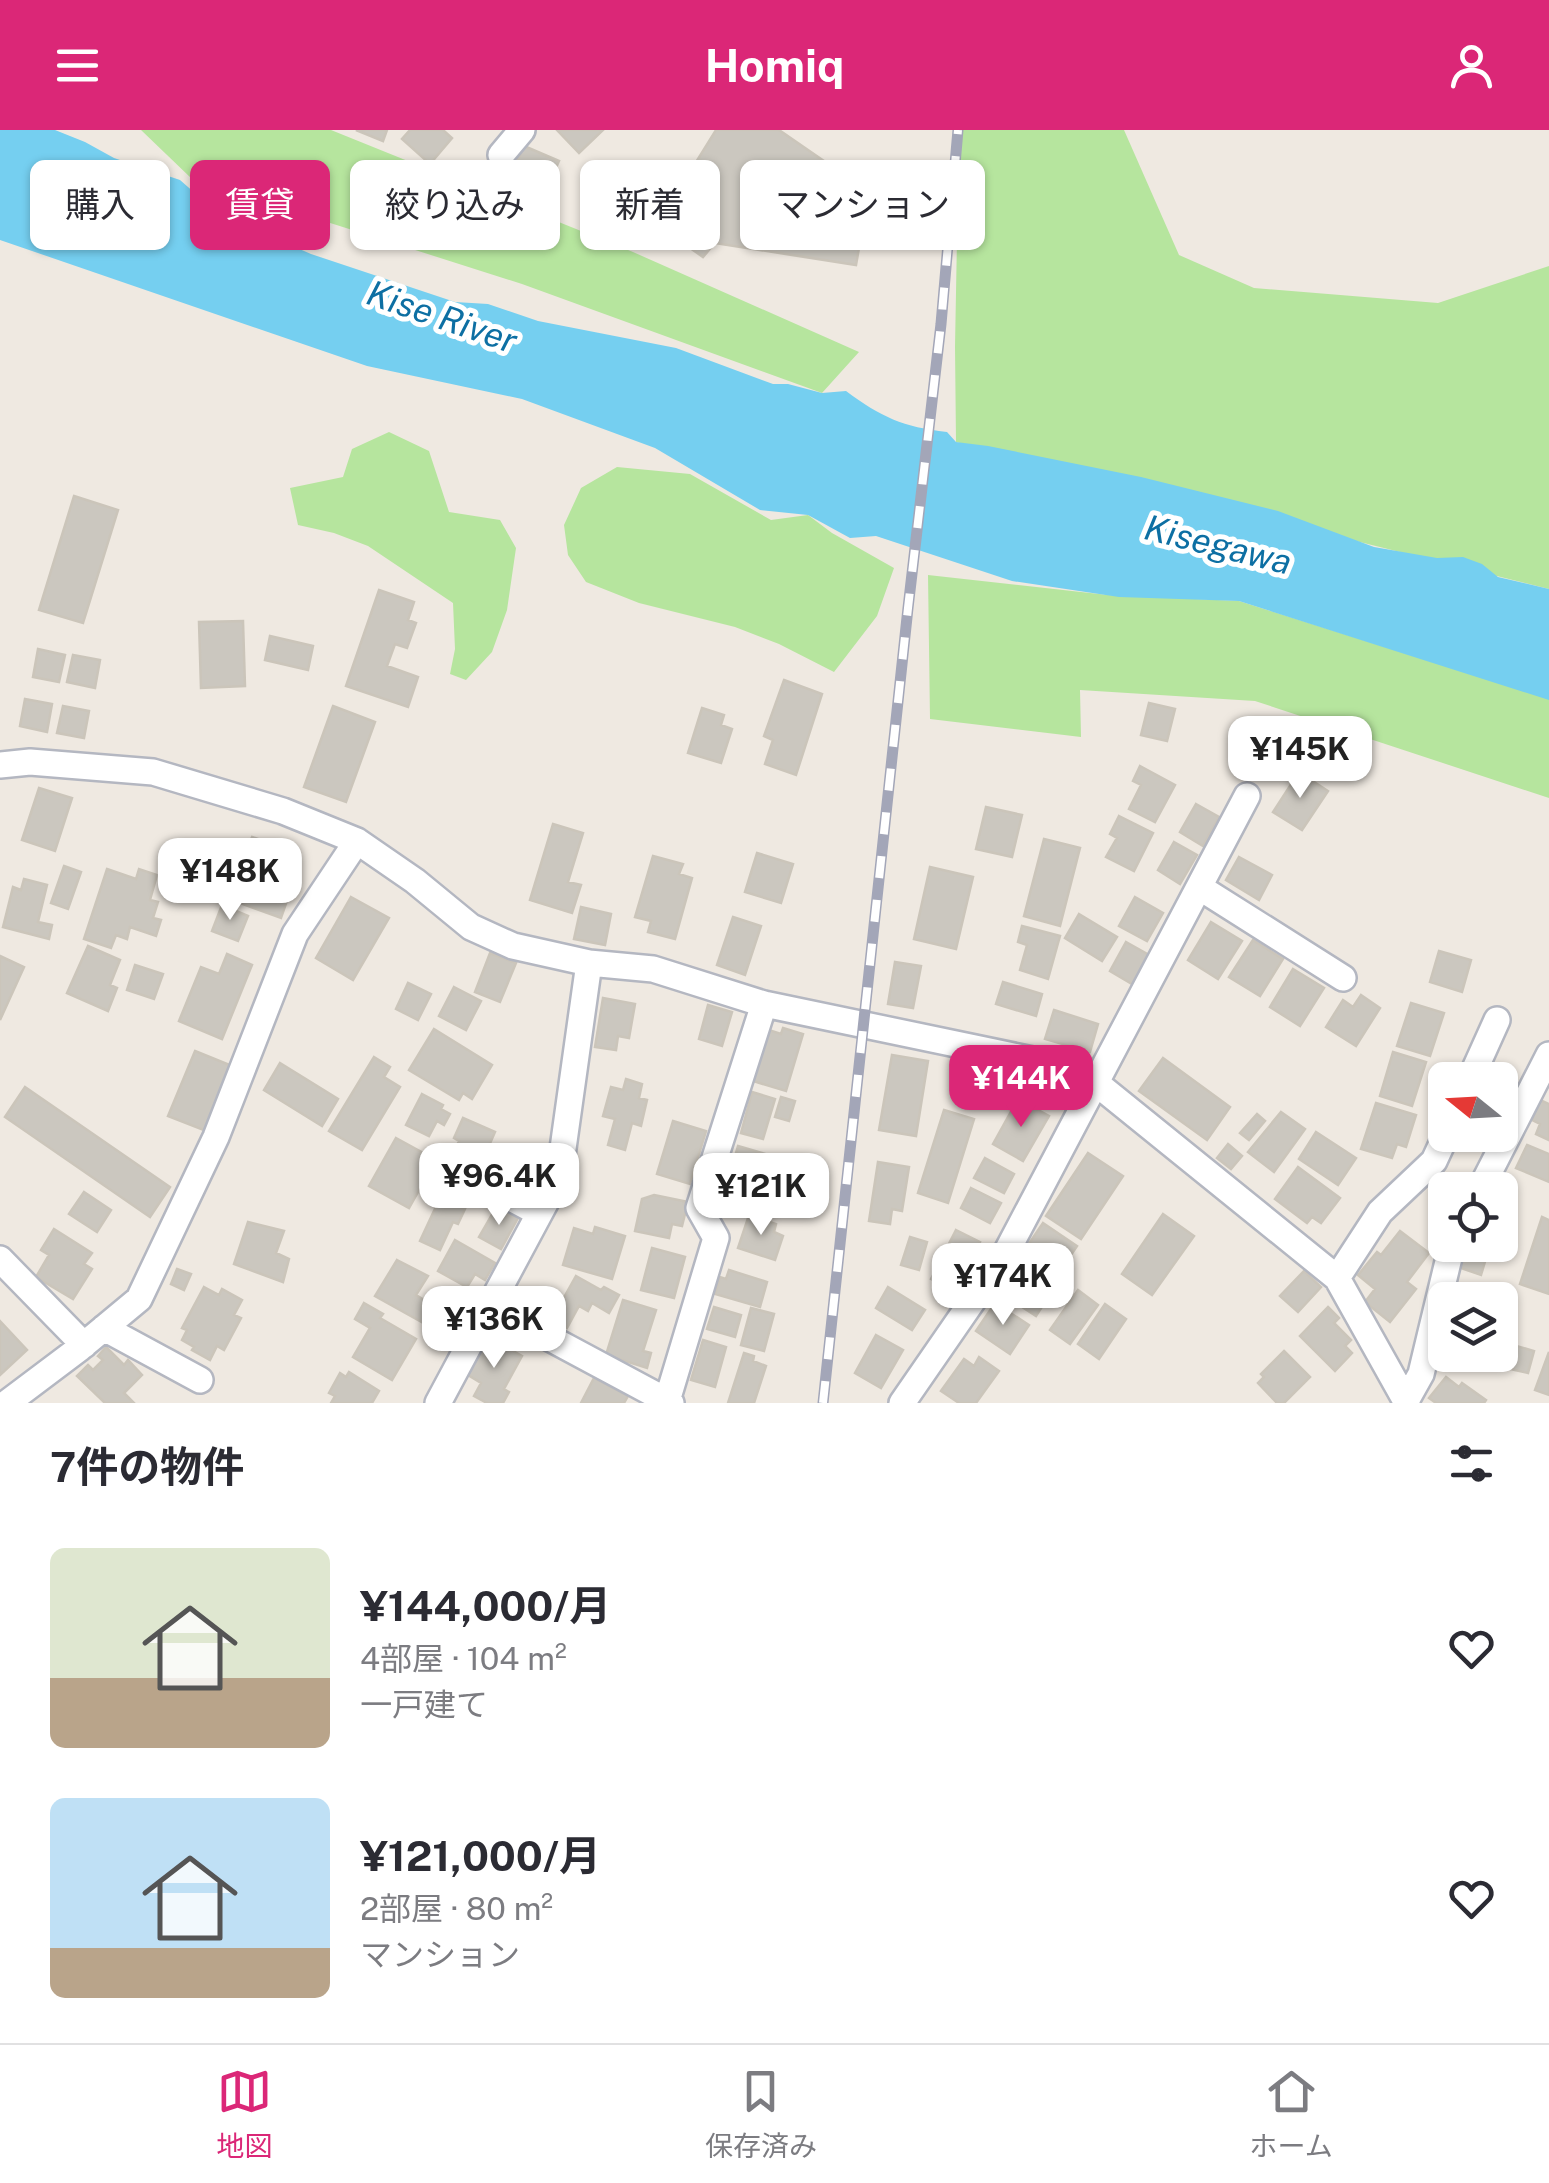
<!DOCTYPE html>
<html lang="ja">
<meta charset="utf-8">
<style>
:root{--surface:#fff;--page:#f2f2f3;--text:#2b2b33;--muted:#7c7c81;--line:#e1e1e2;--accent:#db2777}
body{margin:0;font-family:"Public Sans","Noto Sans JP",sans-serif;background:var(--page);color:var(--text);height:100vh;display:flex;flex-direction:column;font-size:38px;white-space:nowrap}
*{box-sizing:border-box;margin:0}
p{font-size:32px;color:var(--muted)}
.icon{flex:none;width:55px;height:55px;fill:none;stroke:currentColor;stroke-width:2;stroke-linecap:round;stroke-linejoin:round}
.map{position:relative;height:1273px;overflow:hidden}
.sheet{display:flex;flex-direction:column;background:var(--surface);flex:1}
.sheet>*{flex:none}
.hud{position:absolute;left:30px;top:30px;width:1000px;height:90px;display:flex;gap:20px}
.needle{width:65px;rotate:288deg}
.buttons{position:absolute;left:1428px;top:932px;display:grid;gap:20px}
.buttons a{display:grid;place-items:center;width:90px;height:90px;border-radius:15px;background:var(--surface);box-shadow:0 2px 8px #0004;font-size:50px}
.price{position:absolute;translate:-50% -85px;padding:0 22px;border-radius:20px;background:#fff;color:#222;font-size:32px;line-height:65px;filter:drop-shadow(0 2px 5px #0008)}
.price::after{content:'';position:absolute;left:50%;top:60px;width:30px;height:22px;margin-left:-15px;background:inherit;clip-path:polygon(0 0,100% 0,50% 100%)}
.price.active{background:var(--accent);color:#fff}
ul{padding:0;list-style:none}
li{display:flex;align-items:center;gap:30px;height:250px;padding:0 50px}
li span{display:grid;place-items:center;flex:none;width:280px;height:200px;border-radius:15px;color:#555}
li>.icon{margin-inline-start:auto}
span .icon{width:120px;height:120px;fill:#fffc;stroke-width:1}
li b{font-size:42px}
h2{display:flex;justify-content:space-between;align-items:center;height:120px;padding:0 50px;font-size:42px}
.pill{padding:0 35px;border-radius:15px;background:var(--surface);box-shadow:0 2px 8px #0004;font-size:35px;line-height:90px}
.pill.active{background:var(--accent);color:#fff}
header{display:flex;justify-content:space-between;align-items:center;height:130px;padding:0 50px;background:var(--accent);color:#fff;font-size:45px;font-weight:700}
.dock{display:flex;justify-content:space-around;align-items:center;height:140px;border-top:2px solid var(--line);background:var(--surface);font-size:28px;color:var(--muted)}
.dock a{display:grid;justify-items:center;gap:5px}
.dock .active{color:var(--accent)}
.map>svg:first-child{display:block}
</style>
<header><svg class="icon" aria-label="menu" viewBox="0 0 24 24"><path d="M4 6h16M4 12h16M4 18h16"/></svg>Homiq<svg class="icon" aria-label="person" viewBox="0 0 24 24"><circle cx="12" cy="8" r="4"/><path d="M4 21q1-7 8-7t8 7"/></svg></header>
<div class="map">
<svg width="1549" height="1273" viewBox="0 0 1549 1273">
<rect width="100%" height="100%" fill="#efe9e1"/>
<!-- green -->
<path fill="#b6e59e" d="M141,0h190l302,122 226,100 -37,41 -300,-109 -330,-105z
M959,0h165l55,125 75,33 184,15 111,-37v323l-593,-147 -1,-95z
M389,302l40,19 20,61 51,8 16,28 -9,62 -15,42 -26,28 -16,-6 5,-25 -2,-46 -85,-57 -34,-13 -36,-8 -8,-37 53,-11 9,-28z
M617,337l73,7 81,46 37,-5 24,18 62,35 -17,48 -43,56 -55,-28 -44,-17 -96,-24 -53,-21 -18,-27 -4,-30 17,-37z
M928,445l180,20 131,6 203,64 107,23v110l-294,-97 -175,-11 1,47 -151,-18z"/>
<!-- water -->
<path fill="#75cff0" d="M0,0h55l30,12 29,16 66,22 40,35 91,39 144,48 33,2 50,17 138,27 97,36h15l34,9 24,-2c35,26 57,36 101,41l9,10 32,4 153,31 137,34 96,36 63,11 26,-1 19,7 16,13 51,12v111l-310,-99 -120,-4 -107,-16 -136,-45 -26,2 -42,-23 -48,-5 -105,-62 -133,-49 -155,-33 -367,-126z"/>
<!-- building -->
<path fill="#cbc7bf" stroke="#cbc5ba" stroke-width="2.5" d="M356,0h31l-4,11z
M410,0h33l9,8 -22,26 -28,-25z
M557,0h46l-24,23z
M716,0h63l90,62 -13,73 -141,-22 -12,14 -46,-32z
M524,16l35,15 -20,45 -35,-15z
M74,366l44,14 -35,113 -44,-13z
M379,460l35,12 -6,18 8,3 -9,25 -12,-4 -8,22 31,11 -10,30 -62,-21z
M243,491l2,65 -44,2 -2,-66z
M270,506l43,10 -5,24 -43,-10z
M38,519l27,6 -6,27 -26,-5z
M73,525l27,5 -5,28 -28,-6z
M784,550l38,14 -26,81 -31,-11 8,-24 -9,-4z
M25,569l27,5 -5,28 -27,-6z
M1149,573l26,6 -8,32 -26,-6z
M63,576l26,5 -5,27 -27,-5z
M333,576l42,16 -29,80 -42,-15z
M702,578l22,7 -3,10 11,4 -11,34 -33,-10z
M1140,636l35,19 -20,37 -26,-13 12,-24 -8,-4z
M1299,642l29,19 -26,39 -29,-18z
M39,658l33,10 -17,53 -33,-11z
M1196,674l23,13 -16,29 -23,-14z
M986,677l36,8 -10,42 -36,-8z
M1119,686l34,17 -19,38 -28,-14 11,-19 -7,-4z
M553,694l30,9 -15,49 13,3 -9,28 -42,-13z
M252,707l46,16 -8,22 -7,-3 -6,15 13,5 -9,26 -52,-19z
M1044,709l36,9 -20,78 -36,-10z
M1174,712l23,13 -17,29 -22,-14z
M757,723l36,11 -12,39 -36,-11z
M653,726l30,8 -4,10 13,4 -17,61 -27,-7 3,-11 -16,-4z
M1239,727l33,18 -13,25 -33,-20z
M64,736l17,6 -13,37 -17,-6z
M930,737l43,10 -17,72 -42,-10z
M107,739l29,10 3,-10 18,6 -7,25 8,2 -5,16 8,2 -5,16 -26,-9 -3,12 -11,-4 -5,13 -27,-9z
M24,749l23,6 -9,37 14,3 -3,14 -46,-12 10,-40 8,3z
M351,767l38,21 -36,62 -37,-22z
M1135,767l28,16 -16,28 -28,-15z
M222,775l26,11 -10,25 -26,-10z
M581,777l30,7 -6,31 -31,-6z
M1079,784l38,23 -15,24 -37,-23z
M733,787l28,9 -16,49 -28,-10z
M1211,792l31,19 -24,38 -30,-19z
M1022,796l38,10 -12,43 -28,-9 7,-25 -9,-3z
M1253,810l30,19 -23,37 -31,-19z
M1126,812l23,13 -17,29 -22,-13z
M88,816l32,14 -10,25 7,3 -9,23 -41,-18z
M1439,821l32,9 -9,32 -32,-10z
M490,823l26,10 -16,39 -25,-10z
M227,824l25,11 -30,74 -43,-18 22,-54 18,7z
M0,826l24,11 -24,53z
M895,832l26,4 -8,42 -25,-4z
M135,835l28,9 -9,25 -27,-9z
M1293,839l31,19 -24,38 -30,-19z
M1003,852l39,12 -6,22 -40,-12z
M408,853l23,11 -13,26 -22,-11z
M454,857l27,14 -15,29 -27,-14z
M1361,865l19,13 -24,38 -30,-19 17,-27 10,7z
M603,868l32,6 -6,34 -11,-2 -2,14 -21,-3z
M1411,873l33,10 -14,43 -33,-10z
M708,875l24,7 -10,34 -23,-7z
M1054,880l44,14 -8,28 -45,-13z
M783,898l20,6 -17,57 -33,-10 16,-51 12,4z
M434,899l58,36 -20,34 -9,-6 -4,7 -50,-30z
M195,921l37,15 -26,65 -38,-15z
M1393,922l33,10 -14,44 -32,-10z
M892,925l36,6 -12,75 -37,-6z
M374,927l16,10 -6,10 16,10 -38,63 -33,-19z
M1163,928l67,49 -23,33 -68,-49z
M280,933l58,36 -16,27 -58,-36z
M626,949l16,5 -3,14 8,2 -6,26 -9,-3 -7,27 -17,-5 7,-26 -12,-3 8,-29 12,3z
M25,957l145,100 -20,30 -145,-100z
M752,962l23,7 -12,40 -22,-6z
M422,964l21,11 -2,4 9,5 -6,11 -7,-4 -8,15 -23,-11z
M781,967l14,4 -6,20 -14,-4z
M1018,969l31,17 -26,45 -30,-17z
M1540,970l9,4v36l-13,-6 4,-10 -8,-4z
M1376,973l40,12 -10,32 -9,-3 -5,14 -31,-9z
M944,980l30,9 -26,84 -30,-10z
M1281,982l24,17 -31,43 -26,-20z
M1257,984l8,7 -16,19 -9,-7z
M463,988l32,14 -10,23 -9,-5 -4,9 -15,-6 2,-4 -3,-2 3,-6 -5,-3z
M673,991l33,10 -16,53 -33,-10z
M1316,1002l40,26 -18,27 -39,-26z
M396,1008l29,16 -5,8 11,7 -22,39 -40,-22z
M1228,1014l14,12 -11,13 -14,-11z
M507,1015l40,20 -14,27 -17,-8 1,-7 -20,-10z
M1527,1015l22,9v28l-33,-14z
M738,1016l48,14 -11,37 -48,-13z
M1088,1023l35,23 -42,63 -35,-23z
M985,1028l29,16 -10,19 -30,-15z
M878,1032l31,5 -7,44 -10,-2 -2,15 -21,-3z
M1298,1037l42,31 -19,25 -9,-6 -5,6 -32,-24z
M447,1053l19,9 -6,15 5,2 -7,15 -5,-2 -13,28 -20,-9z
M971,1058l30,15 -11,20 -29,-15z
M84,1062l27,18 -14,22 -28,-18z
M654,1065l34,7 -6,24 -10,-2 -3,14 -34,-7 7,-32z
M497,1076l21,12 -17,31 -22,-12z
M1163,1084l31,22 -42,59 -30,-21z
M749,1085l27,9 -2,8 9,4 -8,24 -37,-12z
M1542,1087l7,3v74l-29,-10z
M248,1092l36,9 -8,22 13,6 -6,23 -49,-18z
M1043,1093l34,23 -19,28 -34,-23z
M595,1097l30,9 -13,43 -49,-14 11,-37 19,6z
M54,1099l38,24 -8,11 8,5 -19,30 -37,-22 13,-22 -8,-5z
M956,1100l24,12 -25,50 -24,-13z
M1400,1101l29,22 -22,29 9,7 -26,33 -25,-20 10,-13 -17,-14 19,-23 4,3z
M910,1107l17,5 -8,28 -18,-5z
M455,1110l40,23 -10,17 -10,-6 -8,13 -29,-16z
M1465,1115h25l-9,30 -23,-8z
M652,1118l33,9 -11,41 -33,-8z
M397,1130l31,16 -12,19 30,18 -12,16 -59,-33z
M1021,1135l33,23 -18,28 -34,-22z
M177,1139l14,5 -7,16 -13,-6z
M729,1140l38,12 -7,25 -45,-13 5,-17 6,2z
M1304,1141l17,16 -23,25 -18,-16z
M576,1146l25,14 3,-3 15,8 -10,18 -17,-10 -4,8 -9,-5 -12,22 -15,-9z
M1457,1153l49,13 -6,20v-16h-48z
M204,1157l15,8 3,-6 20,11 -8,15 7,3 -17,32 -7,-4 -7,14 -18,-10 2,-3 -12,-7 5,-10 -5,-2z
M888,1157l37,23 -13,20 -36,-22z
M1078,1160l20,15 -28,39 -20,-14z
M623,1170l33,10 -13,41 8,2 -4,15 -41,-13z
M364,1173l19,11 -3,4 36,21 -24,41 -39,-23 17,-29 -15,-9z
M995,1173l34,22 -19,29 -34,-23z
M1105,1174l21,15 -27,40 -21,-15z
M714,1177l27,8 -6,22 -28,-8z
M1328,1177l11,11 -5,5 17,17 -6,6 7,7 -17,18 -35,-35z
M751,1178l23,6 -10,37 -23,-6z
M0,1191l27,29 -27,25z
M876,1205l27,15 -22,38 -26,-15z
M488,1207l34,19 -18,33 5,3 -6,11h-16l-13,-7 7,-13 -13,-8z
M703,1210l23,7 -11,40 -24,-7z
M1513,1215l21,6 -6,22 -22,-5z
M106,1217l18,18 4,-5 14,15 -18,18 10,10h-29l-28,-27 11,-11 5,5 10,-10 -5,-4z
M1284,1221l26,26 -26,26h-7l-19,-20 6,-6 -3,-3z
M1549,1222v43l-14,-5z
M744,1223l10,3 -1,5 13,5 -12,37h-26z
M979,1227l20,14 -23,32h-17l-18,-12 23,-32 10,7z
M349,1242l30,19 -7,12h-41l4,-7 -6,-3 11,-20 6,4z
M1446,1247l13,10 3,-4 24,17 -2,3h-48l-7,-5z
M594,1248l34,18 -4,7h-43z"/>
<g fill="none" stroke-linecap="round" stroke-linejoin="round">
<!-- minor casing -->
<g stroke="#b4b7c1" stroke-width="30">
<path id="minor" d="M501,25l21,-25
M0,635l30,-3 123,10 130,39 74,30 58,40 56,46 42,19 76,17 64,6 111,35 288,60 44,19 241,195 70,125
M1199,757l144,91
M1470,950l27,-60
M443,1032l96,51
M1480,1060l69,-135
M0,1129l84,86
M1337,1148l43,-66 54,-51 12,-26
M490,1176l181,97
M104,1198l96,52
M1407,1269l14,-25 31,-129
M667,1271l49,-163 -17,-30 65,-204
M7,1273l73,-55 59,-49 77,-162 79,-203 62,-93
M438,1273l121,-226 30,-214
M902,1273l105,-152 240,-455"/>
</g>
<!-- minor -->
<use href="#minor" stroke="#fff" stroke-width="25"/>
<!-- rail casing -->
<g stroke="#a3a6b8" stroke-width="11">
<path id="rail" d="M823,1273l85,-795 33,-284 17,-194"/>
</g>
<!-- rail -->
<use href="#rail" stroke="#fff" stroke-width="8" stroke-dasharray="22" stroke-linecap="butt"/>
</g>
<g text-anchor="middle" stroke-width="10" stroke-linejoin="round" paint-order="stroke">
<!-- water labels -->
<g font-size="35" font-style="italic" fill="#0d6fa3" stroke="#fff">
<text transform="translate(442 187) rotate(19)" y="12">Kise River</text>
<text transform="translate(1218 415) rotate(14)" y="12">Kisegawa</text>
</g>
</g>
</svg>
<div class="buttons">
<a><svg class="needle" viewBox="-14 -14 28 28"><path d="M0-13l5 13h-10z" fill="#e53935"/><path d="M0 13l5-13h-10z" fill="#7c7c81"/></svg></a>
<a><svg class="icon" aria-label="locate" viewBox="0 0 24 24"><circle cx="12" cy="12" r="6"/><path d="M12 2v4M12 18v4M2 12h4M18 12h4"/></svg></a>
<a><svg class="icon" aria-label="layers" viewBox="0 0 24 24"><path d="M12 4l9 5-9 5-9-5zM3 14l9 5 9-5"/></svg></a>
</div>
<b class="price" style="left:1300px;top:671px">¥145K</b>
<b class="price" style="left:230px;top:793px">¥148K</b>
<b class="price active" style="left:1021px;top:1000px">¥144K</b>
<b class="price" style="left:499px;top:1098px">¥96.4K</b>
<b class="price" style="left:761px;top:1108px">¥121K</b>
<b class="price" style="left:1003px;top:1198px">¥174K</b>
<b class="price" style="left:494px;top:1241px">¥136K</b>
<div class="hud">
<a class="pill">購入</a>
<a class="pill active">賃貸</a>
<a class="pill">絞り込み</a>
<a class="pill">新着</a>
<a class="pill">マンション</a>
</div>
</div>
<section class="sheet">
<h2>7件の物件<svg class="icon" aria-label="filters" viewBox="0 0 24 24"><path d="M4 7h16M4 17h16"/><circle cx="9" cy="7" r="2"/><circle cx="15" cy="17" r="2"/></svg></h2>
<ul>
<li><span style="background:linear-gradient(#dfe7d0 65%,#b9a48a 0)"><svg class="icon" aria-label="home" viewBox="0 0 24 24"><path d="M3 11l9-7 9 7M6 9v11h12V9"/></svg></span><div><b>¥144,000/月</b><p>4部屋 · 104 m²</p><p>一戸建て</p></div><svg class="icon" aria-label="heart" viewBox="0 0 24 24"><path d="M12 20l-8-8c-3-5 5-10 8-4 3-6 11-1 8 4z"/></svg></li>
<li><span style="background:linear-gradient(#bfe0f5 75%,#b9a48a 0)"><svg class="icon" aria-label="home" viewBox="0 0 24 24"><path d="M3 11l9-7 9 7M6 9v11h12V9"/></svg></span><div><b>¥121,000/月</b><p>2部屋 · 80 m²</p><p>マンション</p></div><svg class="icon" aria-label="heart" viewBox="0 0 24 24"><path d="M12 20l-8-8c-3-5 5-10 8-4 3-6 11-1 8 4z"/></svg></li>
</ul>
</section>
<nav class="dock">
<a class="active"><svg class="icon" aria-label="map" viewBox="0 0 24 24"><path d="M3 6l6-2 6 2 6-2v14l-6 2-6-2-6 2zM9 4v14M15 6v14"/></svg>地図</a>
<a><svg class="icon" aria-label="saved" viewBox="0 0 24 24"><path d="M7 4h10v16l-5-4-5 4z"/></svg>保存済み</a>
<a><svg class="icon" aria-label="home" viewBox="0 0 24 24"><path d="M3 11l9-7 9 7M6 9v11h12V9"/></svg>ホーム</a>
</nav>
